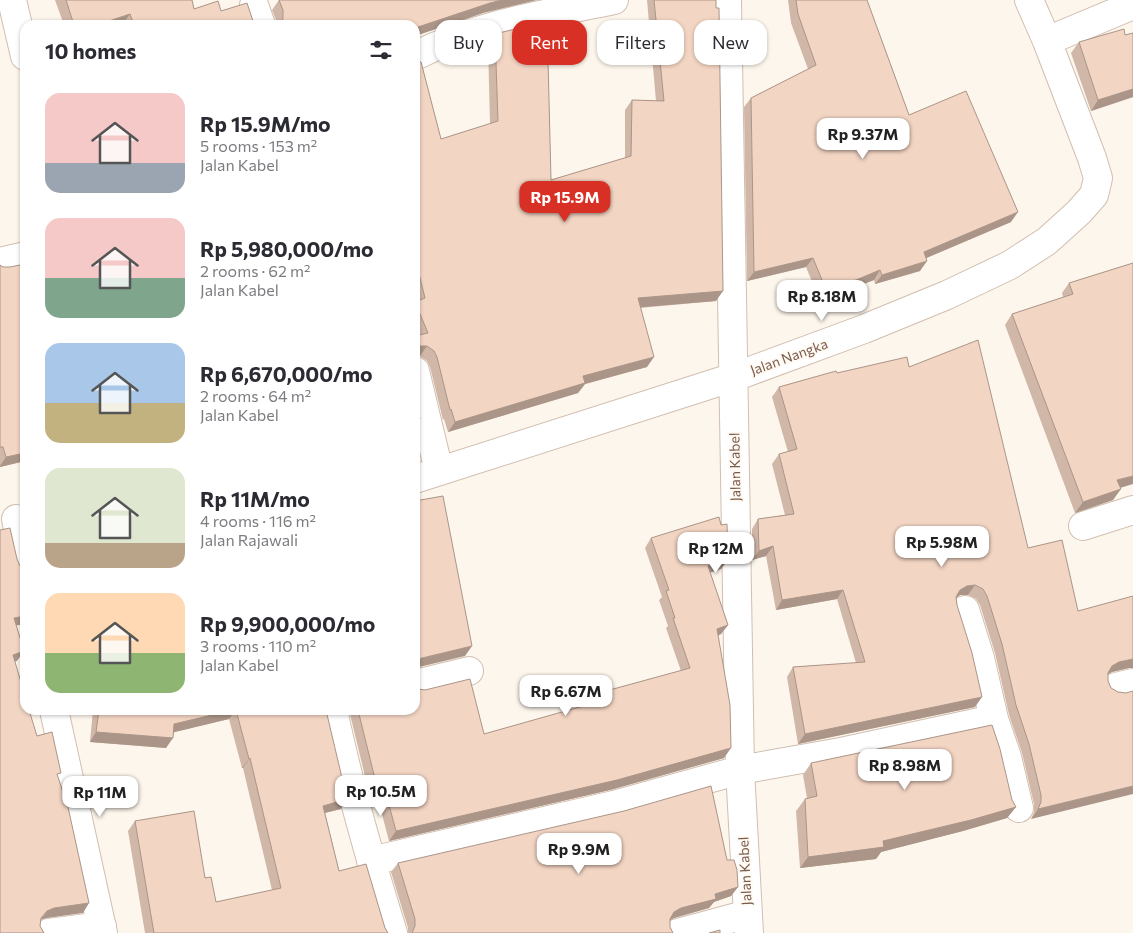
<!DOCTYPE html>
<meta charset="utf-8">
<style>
:root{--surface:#fff;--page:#f7f7f7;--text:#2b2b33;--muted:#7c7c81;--accent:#d93025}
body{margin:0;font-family:Commissioner,sans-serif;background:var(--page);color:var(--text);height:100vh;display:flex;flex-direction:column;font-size:19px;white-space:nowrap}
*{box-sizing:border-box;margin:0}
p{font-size:16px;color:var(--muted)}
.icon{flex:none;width:28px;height:28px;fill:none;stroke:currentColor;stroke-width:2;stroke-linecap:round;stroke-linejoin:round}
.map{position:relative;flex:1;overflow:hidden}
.panel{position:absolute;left:20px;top:20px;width:400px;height:695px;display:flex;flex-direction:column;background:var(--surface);border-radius:15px;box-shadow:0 1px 4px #0004}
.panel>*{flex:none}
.hud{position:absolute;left:435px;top:20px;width:475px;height:45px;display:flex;gap:10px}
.price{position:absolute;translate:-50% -42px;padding:0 11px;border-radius:10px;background:#fff;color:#222;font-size:16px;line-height:32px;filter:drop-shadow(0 1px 2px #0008)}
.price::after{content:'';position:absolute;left:50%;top:30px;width:15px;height:11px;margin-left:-8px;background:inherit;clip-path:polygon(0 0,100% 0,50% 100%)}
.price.active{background:var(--accent);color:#fff}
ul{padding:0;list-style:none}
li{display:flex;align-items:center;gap:15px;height:125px;padding:0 25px}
li span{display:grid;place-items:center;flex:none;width:140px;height:100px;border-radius:15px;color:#555}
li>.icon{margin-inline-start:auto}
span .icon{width:60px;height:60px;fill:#fffc;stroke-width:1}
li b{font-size:21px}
h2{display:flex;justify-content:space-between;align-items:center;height:60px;padding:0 25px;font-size:21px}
.pill{padding:0 18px;border-radius:15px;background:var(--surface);box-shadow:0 1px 4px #0004;font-size:18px;line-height:45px}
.pill.active{background:var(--accent);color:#fff}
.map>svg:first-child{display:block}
</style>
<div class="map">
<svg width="1133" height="933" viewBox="0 0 1133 933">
<rect width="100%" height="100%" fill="#fdf6ec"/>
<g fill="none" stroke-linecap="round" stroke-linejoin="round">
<!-- minor casing -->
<g stroke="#d1beb0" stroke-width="30">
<path id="minor" d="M12,0l13,56
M727,0l13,770 9,163
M254,5l7,20
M1047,41l86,-36
M415,56c62,-32 131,-42 199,-56
M0,262l25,-6
M415,371l24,100
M415,479l319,-102 130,-48 83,-34 63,-30 37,-24 32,-29 15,-17 4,-17 -6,-20 -45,-117 -18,-41
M16,519l9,46
M1083,526l50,-16
M415,684l54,-13
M1116,687l17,-4
M54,710l49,223
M333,710c16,76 37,149 60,223
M994,719l13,38 12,51
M371,861l243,-56 126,-35 101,-18 153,-33 -14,-61 -15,-48
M49,933l53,-7
M678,933l70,-19"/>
</g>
<!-- minor -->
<use href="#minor" stroke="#fff" stroke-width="28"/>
</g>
<!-- wall -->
<path fill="#d1b7a8" d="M55,0h137l2,9 27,2 32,10 4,4h-134v-1l-4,1h-55z
M279,0l204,13 -68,23v-11h-139v-5l-4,-10z
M647,0h69v301l-76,7 7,59 -62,17 -7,9 -130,39 -4,-13 -1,1 -13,-53 -3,-6 -7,-5 -2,-20 -3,-7v-27l1,-1 -1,-5v-236l26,79 49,-15 -2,-80 7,-10 56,146 74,-22v-48l7,-10 24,1z
M788,0h79l42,115 102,107 -85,36 -6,13 -45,13 -1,-4 -54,21 -14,-34 -59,14 -3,-174 7,-9 57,-29 -17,-46z
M1133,33v64l-42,14 -20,-58 8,-11 46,-7z
M1133,263l-13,225 -7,12 -38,13 -70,-188 7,-11 51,-17 -1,-4 7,-10z
M0,265l3,2h7l15,194 -25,6z
M909,367l119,181 50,63 51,57 -17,4 -4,2v7l3,7 7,4 8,1 -95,126 3,-7v-8l-12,-51 -13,-38 -14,-62 -15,-48 -4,-6 -8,-4h-8l-4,3 1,7 18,102 -177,37 -11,-67 6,-10 63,-4 -19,-64 -61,11 -10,-54 -14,4v-31l6,-10 27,-4 -13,-51 7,-10 9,-2 -16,-55 7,-10 58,-14z
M651,538l77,22 -7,9 -11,4 18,52 -7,9 -3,2 6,122 -114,32 -221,51 -11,-42 -7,2 -22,-91h66l69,24 116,-32 6,-11 75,-20 -15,-43 2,-2 -9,-26 3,-3 -17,-49z
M93,710h233l15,99 -16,4 14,58 46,57 3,5h-243l-17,-102 7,-10 70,57 11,24 56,-12 -29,-122h-1l-13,-49 -56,13 -7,16 -76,-6z
M811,763l201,37 4,7 -9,11 -44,13 -82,21 -5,7 -76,9 -4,-57 9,-12 2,-1 -4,-23z
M727,860l11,27 -7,9 -17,6 -5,6 -35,10 -4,2v7l3,6h-265v-5l-17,-56 7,-9z"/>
<!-- shaded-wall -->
<path fill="#aa9588" d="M502,0h35l-54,13 -68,23v-8l75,-25z
M130,14l-7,10 -4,1h-22z
M1133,89v8l-42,14 7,-11z
M1018,212l-7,10 -94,40 7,-10z
M813,258l-7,9 -59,14 7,-9z
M927,261l-7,10 -45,13 7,-9z
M880,270l-6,10 -54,21 7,-9z
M723,291l-7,10 -85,7 7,-10z
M418,346h9l-7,10h-5v-8z
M654,357l-7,10 -62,17 -7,9 -130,39 7,-10 128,-46z
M420,419l-5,7v-6z
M25,453v8l-25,6v-1l6,-9z
M1133,476v8l-23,7 7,-11z
M1121,489l-8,11 -38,13 8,-11z
M773,546l-7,10 -14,4 7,-9z
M728,560l-7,9 -20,6 7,-9z
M975,585l-7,10h-8l-7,5 7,-10 7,-4z
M843,590l-6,9 -61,11 6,-10z
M25,616v8l-17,3 6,-9z
M728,625l-7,9 -11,4 7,-9z
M472,646l-7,10 -50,12v-7l3,-2z
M24,651l-7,10 -11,3 7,-9z
M1133,659v9h-4l-17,4 -7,4 7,-10 7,-4z
M982,697l-7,10 -177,37 7,-10z
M233,710h3l-7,9 -62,15 7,-10z
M96,732l77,6 -7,10 -76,-6z
M731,748l-7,10 -114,32 -221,51 7,-10z
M250,758l-7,10h-1l7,-9z
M1133,786v8l-102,25 7,-10z
M385,790l-7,9 -7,2 7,-10z
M347,799l-6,10 -25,6 7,-9z
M1016,807l-9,11 -44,13 -82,21 -5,7 -76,9 8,-11 75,-16z
M738,887l-7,9 -17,6 -5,6 -35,10 -7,4 7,-10 7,-4 34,-14z
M89,903l-6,10 -36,5 -7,2 -6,8 13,-17 7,-3z"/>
<!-- building -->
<path fill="#f3d5c3" stroke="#aa9588" d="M66,0h126l2,9 24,-8 3,10 26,-8 6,18 4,4h-123l-4,-11 -33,11h-23z
M279,0h223l-12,3 -75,25v-3h-135l3,-7v-8z
M654,0h62v8h3l4,283 -85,7 16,59 -71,19 2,7 -130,39 -4,-13 -1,1 -13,-53 -3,-6 -7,-5h-9l-3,2v-12l13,-3 -13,-31 10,-4 -10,-40v-198l6,2 20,77 57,-18 -3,-87 52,-13 4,159 80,-24 1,-56 32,1z
M796,0h71l42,115 57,-24 52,121 -94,40 3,9 -45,14 -2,-5 -53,22 -14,-34 -59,14 -3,-174 65,-33 -18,-51z
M1124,29l1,6 8,-2v56l-35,11 -19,-58z
M1133,263v213l-16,4 4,9 -38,13 -71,-188 61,-20 -4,-11z
M25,264v189l-19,4 -3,-10h-3v-182l3,2h7z
M978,340l50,208 34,-8 16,71 55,-15v63l-14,3 -7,4 -4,7v8l3,7 7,4 8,1 7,-2v95l-95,23 3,-7v-7l-12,-51 -13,-39 -14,-61 -15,-48 -4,-7 -8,-4 -8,1 -7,4 -4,7 1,8 15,48 10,44 -177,37 -12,-67 72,-5 -22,-72 -61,10 -9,-54 -14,5 -1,-32 36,-5 -15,-60 18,-5 -18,-62 57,-16 1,2 70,-16 2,10z
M415,399l5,20 -5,1z
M443,496l29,150 -54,13 -3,2v-160z
M719,517l2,8 6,-1 1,36 -20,6 20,59 -11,4 13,76 1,43 -114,32 -221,51 -11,-41 -7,1 -20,-81h57v-22l3,1 7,1 45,-11 14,55 124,-35 -2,-8 84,-23 -17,-50h2l-9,-27 3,-1 -18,-52z
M10,528l7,31 3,7 5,3v47l-11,2 10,33 -11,4 12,41v14h4l8,26 15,-4 9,41 -4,1 11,33 21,96 -35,5 -7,3 -6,7 -1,8 4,7h-44v-403z
M99,710h134l-59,14 -1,14 -77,-6z
M236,710h90l21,89 -24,7 16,65 27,-7 19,64 3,5h-234l-19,-112 59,-10 11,67 6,-1 5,25 65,-14 -31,-130 -1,1z
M992,725l8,24 12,51 4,7 -45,13 -88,21 1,6 -76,10 -3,-58 12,-3 -6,-33z
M711,786l16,74h7l3,10 1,17 -23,7 1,5 -35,9 -7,4 -4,7v8l3,6h-261l3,-7v-7l-17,-56 226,-52z
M720,930v3h-11z"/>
<g text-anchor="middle" stroke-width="4" stroke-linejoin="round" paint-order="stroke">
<!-- street labels -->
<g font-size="14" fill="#7a5c4d" stroke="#fffaf3">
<text transform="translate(789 357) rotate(-20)" y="5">Jalan Nangka</text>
<text transform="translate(735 467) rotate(-91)" y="5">Jalan Kabel</text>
<text transform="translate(745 871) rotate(-93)" y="5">Jalan Kabel</text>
</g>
</g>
</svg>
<b class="price" style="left:863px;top:160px">Rp 9.37M</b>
<b class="price active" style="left:565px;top:223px">Rp 15.9M</b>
<b class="price" style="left:822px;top:322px">Rp 8.18M</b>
<b class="price" style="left:942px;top:568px">Rp 5.98M</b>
<b class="price" style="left:716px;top:574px">Rp 12M</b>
<b class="price" style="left:566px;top:717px">Rp 6.67M</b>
<b class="price" style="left:905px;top:791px">Rp 8.98M</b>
<b class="price" style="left:381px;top:817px">Rp 10.5M</b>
<b class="price" style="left:100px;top:818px">Rp 11M</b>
<b class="price" style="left:579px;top:875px">Rp 9.9M</b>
<div class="hud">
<a class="pill">Buy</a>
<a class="pill active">Rent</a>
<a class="pill">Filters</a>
<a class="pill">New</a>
</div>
<section class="panel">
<h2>10 homes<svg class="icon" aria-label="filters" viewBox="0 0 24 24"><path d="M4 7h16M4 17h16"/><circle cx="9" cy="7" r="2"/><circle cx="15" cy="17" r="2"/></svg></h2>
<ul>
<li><span style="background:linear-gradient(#f6c9c9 70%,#9aa5b1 0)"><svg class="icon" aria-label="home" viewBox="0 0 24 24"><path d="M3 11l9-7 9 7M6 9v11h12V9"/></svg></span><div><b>Rp 15.9M/mo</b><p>5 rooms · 153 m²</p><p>Jalan Kabel</p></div></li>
<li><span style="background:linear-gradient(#f6c9c9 60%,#7fa58c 0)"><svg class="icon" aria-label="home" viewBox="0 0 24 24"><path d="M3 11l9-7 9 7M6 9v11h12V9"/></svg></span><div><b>Rp 5,980,000/mo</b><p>2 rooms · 62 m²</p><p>Jalan Kabel</p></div></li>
<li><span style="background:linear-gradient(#a9c7e8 60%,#c2b280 0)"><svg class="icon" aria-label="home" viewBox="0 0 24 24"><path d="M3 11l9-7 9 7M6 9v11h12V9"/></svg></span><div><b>Rp 6,670,000/mo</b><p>2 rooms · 64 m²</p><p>Jalan Kabel</p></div></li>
<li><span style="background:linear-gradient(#dfe7d0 75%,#b9a48a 0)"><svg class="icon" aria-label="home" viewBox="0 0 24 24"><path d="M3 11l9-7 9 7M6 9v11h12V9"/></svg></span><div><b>Rp 11M/mo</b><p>4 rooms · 116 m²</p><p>Jalan Rajawali</p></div></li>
<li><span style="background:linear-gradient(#ffd9b3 60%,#8fb573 0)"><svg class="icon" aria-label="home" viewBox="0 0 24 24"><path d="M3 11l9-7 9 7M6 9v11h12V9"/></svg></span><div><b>Rp 9,900,000/mo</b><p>3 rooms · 110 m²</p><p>Jalan Kabel</p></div></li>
</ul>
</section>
</div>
